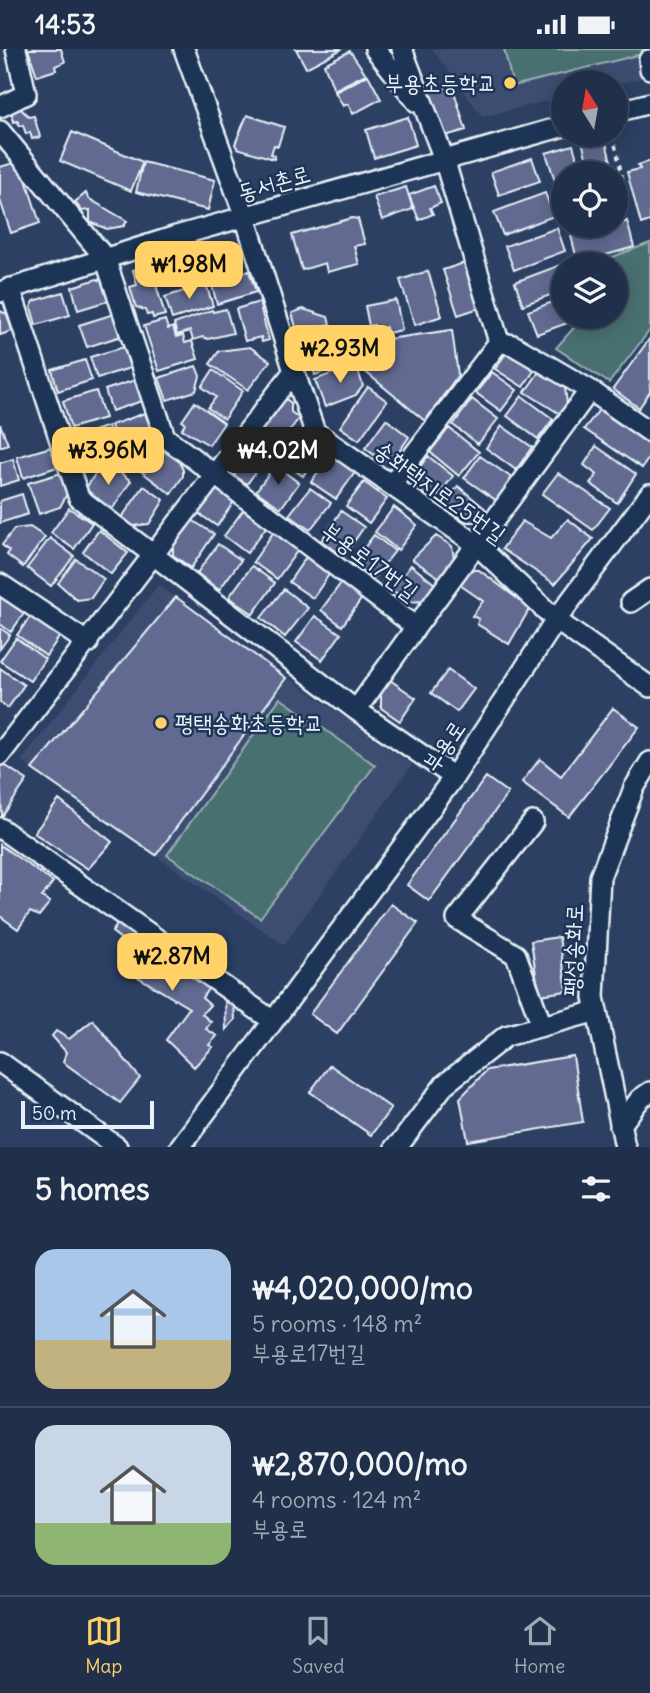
<!DOCTYPE html>
<meta charset="utf-8">
<style>
:root{--surface:#20304a;--page:#283851;--text:#f1f3f6;--muted:#a2a9b5;--line:#3d4b62;--accent:#ffd166}
body{margin:0;font-family:Delius,"Poor Story",sans-serif;background:var(--page);color:var(--text);height:100vh;display:flex;flex-direction:column;font-size:26px;white-space:nowrap}
*{box-sizing:border-box;margin:0}
p{font-size:23px;color:var(--muted)}
.icon{flex:none;width:38px;height:38px;fill:none;stroke:currentColor;stroke-width:2;stroke-linecap:round;stroke-linejoin:round}
.map{position:relative;height:1098px;overflow:hidden}
.sheet{display:flex;flex-direction:column;background:var(--surface);flex:1}
.sheet>*{flex:none}
.needle{width:46px;rotate:349deg}
.tools{position:absolute;left:551px;top:21px;display:grid;gap:14px}
.tools a{display:grid;place-items:center;width:77px;height:77px;border-radius:50%;background:var(--surface);box-shadow:0 4px 18px #0003,0 0 0 2px var(--line);font-size:35px}
.scale{position:absolute;left:21px;bottom:18px;width:133px;box-sizing:border-box;padding-left:7px;border:4px solid #e8f1f8;border-top:0;font-size:19px;line-height:24px;white-space:nowrap;color:#e8f1f8;-webkit-text-stroke:5px #1d3557;paint-order:stroke}
.price{position:absolute;translate:-50% -60px;padding:0 16px;border-radius:14px;background:var(--accent);color:#111;font-size:23px;line-height:46px;filter:drop-shadow(0 2px 4px #0008)}
.price::after{content:'';position:absolute;left:50%;top:42px;width:21px;height:16px;margin-left:-10px;background:inherit;clip-path:polygon(0 0,100% 0,50% 100%)}
.price.on{background:#222;color:#fff}
ul{padding:0;list-style:none}
li{display:flex;align-items:center;gap:21px;height:175px;padding:0 35px}
li+li{border-top:2px solid var(--line)}
li span{display:grid;place-items:center;flex:none;width:196px;height:140px;border-radius:21px;color:#555}
li>.icon{margin-inline-start:auto}
span .icon{width:84px;height:84px;fill:#fffc;stroke-width:1}
li b{font-size:30px}
h2{display:flex;justify-content:space-between;align-items:center;height:84px;padding:0 35px;font-size:30px}
.status{display:flex;justify-content:space-between;align-items:center;height:49px;padding:0 35px;background:var(--surface);direction:ltr}
.status svg{height:19px;fill:currentColor}
.tab-bar{display:flex;justify-content:space-around;align-items:center;height:98px;border-top:2px solid var(--line);background:var(--surface);font-size:19px;color:var(--muted)}
.tab-bar a{display:grid;justify-items:center;gap:4px}
.tab-bar .on{color:var(--accent)}
.map>svg:first-child{display:block}
</style>
<div class="status"><b>14:53</b><svg viewBox="0 0 49 12"><path d="M0 12V9h3v3zM5 12V6h3v6zM10 12V3h3v9zM15 12V0h3v12zM26 1h20v11H26zM47 4h2v5h-2z"/></svg></div>
<div class="map">
<svg width="650" height="1098" viewBox="0 0 650 1098">
<rect width="100%" height="100%" fill="#2b4063"/>
<filter id="ink" filterUnits="userSpaceOnUse"><feTurbulence type="fractalNoise" baseFrequency=".0143" numOctaves="2"/><feDisplacementMap in="SourceGraphic" scale="14" xChannelSelector="R" yChannelSelector="G"/><feConvolveMatrix kernelMatrix="1 2 1 2 8 2 1 2 1" color-interpolation-filters="sRGB"/></filter>
<g filter="url(#ink)">
<!-- built -->
<path fill="#3c4d71" d="M432,0h218v27l-34,8 -52,-2 -1,15 -80,20z
M158,536l254,180 -128,180 -263,-184z"/>
<!-- green -->
<path fill="#4a6f71" stroke="#99b0b4" stroke-width="2" d="M504,0h146v3l-137,34z
M650,194v87l-41,53 -53,-35 27,-31h33v-53h-22z
M280,649l95,67 -115,153 -93,-63z"/>
<!-- building -->
<path fill="#626a91" stroke="#e8f1f8" stroke-width="2" d="M28,0h33l4,13 -10,4 1,4 -19,6z
M296,0h46l-36,19z
M350,2l16,23 -32,16 -10,-26z
M368,26l13,24 -28,15 -5,-10 -5,2 -8,-14z
M452,36l14,45 -21,6 -16,-43z
M21,60l8,8 5,-1 6,21 -8,2 -2,-7 -4,2 -3,-9 -4,1 -1,-5 -4,1 -3,-10z
M247,66l37,12 -6,19 -4,-1 -3,9 4,2 -1,3 -37,-11 -2,-4z
M408,68l8,28 -42,13 -8,-28z
M72,83l71,30 -12,29 -71,-30z
M590,86h14l10,38h-24l-9,-36z
M573,96l8,28h-17v36l-18,-56z
M532,109l8,23 -41,14 -8,-23z
M20,112l20,62 -29,10 -11,-33v-33z
M650,112v60l-9,3 -14,-52 13,-3 -2,-4z
M143,113l72,18 -7,30 -72,-18z
M434,137l7,17 -11,5 3,6 -14,6 -10,-25z
M406,138l7,22 -31,11 -8,-23z
M86,144l2,5 39,23 -3,5 -17,3 -17,-7v-12l-8,1 -7,-9z
M545,144l9,23 -51,19 -9,-23z
M352,169l6,1 7,25 -11,2 5,18 -32,8 -2,-9 -23,7 -10,-35z
M627,172l7,26 -56,16 -7,-27 25,-10h20z
M557,179l8,23 -51,19 -9,-24z
M198,198l7,25 -37,10 -7,-24z
M470,212l15,45 -27,9 -15,-45z
M566,214l-2,27 -41,15 -8,-23z
M150,216l15,50 -12,3 -1,-4 -5,1 -2,-5 -9,-3 -6,-20 7,-2 -4,-15z
M249,222l7,21 -39,12 -6,-22z
M428,222l14,45 -27,9 -15,-45z
M97,230l9,4 5,17 -33,10 -6,-23z
M206,235l7,22 -41,13 -7,-22z
M63,243l7,23 -34,10 -5,-18 3,-6z
M564,249v19h20l-47,17 -9,-23z
M396,251l6,30 -15,3 -1,-6 -11,3 -1,-5 -5,1 -4,-20z
M259,253l10,38 -7,2 -1,-5 -16,4 -9,-32z
M226,260l7,24 -25,6 -5,-2 -10,3 -3,-9 -13,4 -3,-11 38,-14 1,2z
M303,260l25,8 2,7 -33,7 -5,-18z
M0,262l7,3 5,17 -12,4z
M114,265l7,22 -34,11 -8,-22z
M165,271l3,9 5,-2 3,10 7,-2 2,8 7,-2 6,18 -39,12 -15,-45z
M452,281l6,45 -33,46 -63,-52 19,-29z
M650,289v54l-11,16 -26,-19z
M343,290l7,4 4,18 -39,14 -8,-24z
M511,297l27,19 -15,22 -28,-18z
M124,298l6,21 -33,10 -7,-21z
M250,298l20,14 -22,29 -38,-26 9,-13z
M85,311l7,20 -34,11 -6,-21z
M356,315l7,22 -7,9 -31,12 -10,-27z
M196,317l4,10 -4,15 -29,9 -8,-22z
M213,321l30,21 -19,28 -16,-11 8,-11 -14,-10z
M492,323l25,18 -16,21 -25,-18z
M539,323l26,16 2,16 -7,10 -35,-22z
M135,331l7,21 -30,10 -7,-21z
M368,338l19,14 -28,39 -19,-13z
M96,342l9,27 -34,10 -8,-27z
M522,347l31,23 -15,20 -31,-23z
M285,349l6,5v9l8,6 -23,31 -24,-18z
M472,350l26,20 -20,25 -25,-19z
M195,353l29,21 -15,22 -27,-16 3,-6 -3,-2z
M599,361l51,35v11l-8,12 -58,-39z
M145,364l9,25 -35,12 -8,-25z
M386,370l23,18 -15,22 -12,2 -17,-13z
M0,375l8,20 -8,3z
M108,377l7,23 -34,11 -8,-22z
M502,377l30,21 -16,23 -30,-22z
M449,379l30,24 -20,24 -29,-24z
M300,385l21,15 -18,27 -22,-15z
M247,393l20,14 -20,28 -13,-9 6,-9 -6,-4z
M596,397l40,28 -19,29 -27,-20 7,-8 -13,-10z
M51,398l6,20 -34,11 -6,-21z
M160,400l19,12 4,9v6l-12,18 -29,-22z
M331,405l25,17 -20,28 -25,-17z
M428,407l25,20 -19,26 -19,-11 -2,-15z
M480,407l32,22 -15,23 -33,-23z
M13,410l6,21 -19,6v-23z
M275,416l24,18 -18,25 -25,-17z
M112,417l19,15 -20,30 -27,-20 13,-20z
M61,424l7,19 -8,15 -21,7 -11,-31z
M558,424l52,35 -17,22 -51,-36z
M364,433l23,17 -18,24 -23,-17z
M222,435l15,13 -20,29 -22,-15 16,-25z
M144,437l20,14 -15,24 -16,2 -11,-9z
M458,437l30,25 -7,11h-14l-24,-16z
M310,439l21,15 -21,27 -21,-15z
M22,445l6,20 -28,9v-22z
M394,458l23,18 -19,25 -23,-18z
M69,459l23,15 -18,26 -23,-16z
M244,460l23,17 -20,27 -23,-17z
M341,462l23,16 -20,29 -23,-15z
M568,470l25,20 -38,45 -53,-35 20,-28 29,17z
M192,471l22,14 -23,34 -18,-13v-10z
M30,478l15,10 -22,30 -16,-12 2,-4 -7,-6 12,-16z
M99,481l29,23 -17,21 -28,-22z
M275,481l25,17 -23,32 -24,-17z
M374,486l21,16 -22,28 -21,-15z
M436,487l16,10 2,12 -14,20 -28,-19z
M50,489l24,18 -23,30 -24,-18z
M218,495l23,16 -22,30 -22,-17z
M308,505l24,16 -19,28 -24,-16z
M76,510l28,20 -13,19 -14,2 -19,-17z
M411,516l25,20 -11,16 -16,1 -17,-12z
M252,517l23,17 -22,31 -24,-17z
M470,521h9l51,38 -21,36 -32,-20 2,-5 -7,-3 11,-15 -23,-16z
M344,530l21,15 -23,32 -21,-16z
M284,540l24,19 -23,29 -24,-19z
M0,541l27,19 -16,23 -11,-8z
M176,548l110,81 -130,177 -124,-86z
M33,564l29,20 -16,23 -29,-21z
M315,567l26,18 -19,26 -26,-18z
M0,579l10,7 -10,14z
M16,589l29,21 -15,22 -30,-20z
M0,619l24,17 -16,23 -8,-6z
M448,621l26,19 -17,23 -26,-19z
M390,631l26,18 -16,23 -19,-13v-15z
M613,659l26,19 -70,90 -47,-35 18,-23 21,17z
M3,715l24,16 -25,37 -2,-50z
M486,728l22,16 -79,108 -22,-16z
M59,751l53,42 -24,27 -54,-36z
M0,796l53,37 -11,15 8,5 -11,14 -9,-4 -12,17 -18,-13z
M391,855l27,19 -81,111 -27,-20z
M119,873l91,64 -8,12 8,7 -8,9 9,8 -5,7 11,7 -8,9 4,2 -19,20 -28,-27 23,-32 -59,-36 3,-7 -11,-7 4,-6 -10,-7 5,-6 -9,-7z
M559,888l8,54 -28,4 -8,-54z
M225,949l9,6 1,16 -9,10z
M93,971l47,58 -20,25 -57,-41 3,-10 -14,-16 4,-5 13,8z
M573,1007l10,66 -115,19 -8,-43 27,-28z
M330,1016l61,43 -20,27 -61,-43z"/>
<g fill="none" stroke-linecap="round" stroke-linejoin="round">
<!-- minor casing -->
<g stroke="#e8f1f8" stroke-width="24">
<path id="minor" d="M184,0l61,168 49,154
M375,0l42,53
M402,0l42,110 55,183 14,3 77,45 60,42
M649,11l1,9
M0,58l26,-13 -10,-45
M616,63l34,-9
M0,82l105,127 60,179 251,190 -60,83 98,67
M10,239l69,210 277,212
M0,243l173,-55 391,-111
M391,436l108,-143
M0,535l88,59
M631,553l19,-13
M416,578l174,-237
M0,706l294,-384 21,61 161,112 80,76 94,67
M533,773l-76,97 59,36 26,71
M0,779l273,193
M0,1013l117,85
M620,1077l20,-27 10,-7
M180,1098l274,-370 102,-157 94,-126
M395,1098l7,-6 43,-57 61,-48 91,-25
M625,1098l-31,-150 6,-120 34,-89 16,-26"/>
</g>
<!-- path -->
<path stroke="#e8f1f8" stroke-width="3.5" stroke-dasharray="5 5" stroke-linecap="butt" d="M613,86l15,68 -12,3"/>
<!-- minor -->
<use href="#minor" stroke="#1d3557" stroke-width="19"/>
</g>
</g>
<!-- markers -->
<g fill="#ffd166" stroke="#1d3557" stroke-width="2.5">
<circle cx="510" cy="34" r="7"/>
<circle cx="161" cy="674" r="7"/>
</g>
<g text-anchor="middle" stroke-width="5" stroke-linejoin="round" paint-order="stroke">
<!-- poi labels -->
<g font-size="23" fill="#e8f1f8" stroke="#1d3557" text-anchor="end">
<text x="496" y="42">부용초등학교</text>
<text x="175" y="682" text-anchor="start">평택송화초등학교</text>
</g>
<!-- street labels -->
<g font-size="23" fill="#e8f1f8" stroke="#1d3557">
<text transform="translate(274 134) rotate(-16)" y="8">동서촌로</text>
<text transform="translate(440 443) rotate(36)" y="8">송화택지로25번길</text>
<text transform="translate(370 512) rotate(37)" y="8">부용로17번길</text>
<text transform="translate(444 697) rotate(-56)" y="8">부용로</text>
<text transform="translate(573 901) rotate(-88)" y="8">팽성송화로</text>
</g>
</g>
</svg>
<div class="tools">
<a><svg class="needle" viewBox="-14 -14 28 28"><path d="M0-13l5 13h-10z" fill="#e53935"/><path d="M0 13l5-13h-10z" fill="#a2a9b5"/></svg></a>
<a><svg class="icon" aria-label="locate" viewBox="0 0 24 24"><circle cx="12" cy="12" r="6"/><path d="M12 2v4M12 18v4M2 12h4M18 12h4"/></svg></a>
<a><svg class="icon" aria-label="layers" viewBox="0 0 24 24"><path d="M12 4l9 5-9 5-9-5zM3 14l9 5 9-5"/></svg></a>
</div>
<div class="scale">50 m</div>
<b class="price" style="left:189px;top:252px">₩1.98M</b>
<b class="price" style="left:340px;top:336px">₩2.93M</b>
<b class="price" style="left:108px;top:438px">₩3.96M</b>
<b class="price on" style="left:278px;top:438px">₩4.02M</b>
<b class="price" style="left:172px;top:944px">₩2.87M</b>
</div>
<section class="sheet">
<h2>5 homes<svg class="icon" aria-label="filters" viewBox="0 0 24 24"><path d="M4 7h16M4 17h16"/><circle cx="9" cy="7" r="2"/><circle cx="15" cy="17" r="2"/></svg></h2>
<ul>
<li><span style="background:linear-gradient(#a9c7e8 65%,#c2b280 0)"><svg class="icon" aria-label="home" viewBox="0 0 24 24"><path d="M3 11l9-7 9 7M6 9v11h12V9"/></svg></span><div><b>₩4,020,000/mo</b><p>5 rooms · 148 m²</p><p>부용로17번길</p></div></li>
<li><span style="background:linear-gradient(#c9d6e8 70%,#8fb573 0)"><svg class="icon" aria-label="home" viewBox="0 0 24 24"><path d="M3 11l9-7 9 7M6 9v11h12V9"/></svg></span><div><b>₩2,870,000/mo</b><p>4 rooms · 124 m²</p><p>부용로</p></div></li>
</ul>
</section>
<nav class="tab-bar">
<a class="on"><svg class="icon" aria-label="map" viewBox="0 0 24 24"><path d="M3 6l6-2 6 2 6-2v14l-6 2-6-2-6 2zM9 4v14M15 6v14"/></svg>Map</a>
<a><svg class="icon" aria-label="saved" viewBox="0 0 24 24"><path d="M7 4h10v16l-5-4-5 4z"/></svg>Saved</a>
<a><svg class="icon" aria-label="home" viewBox="0 0 24 24"><path d="M3 11l9-7 9 7M6 9v11h12V9"/></svg>Home</a>
</nav>
